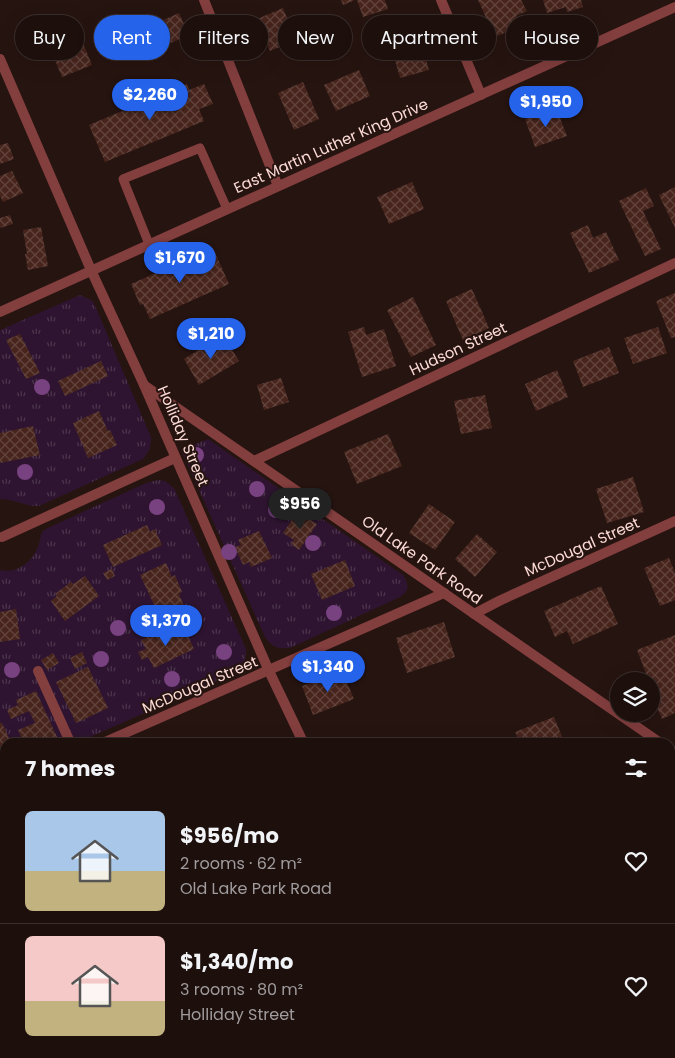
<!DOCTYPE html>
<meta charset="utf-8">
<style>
:root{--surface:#1c0f0c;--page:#291d1a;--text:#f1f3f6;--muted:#a09c9d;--line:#3a2f2d;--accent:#2563eb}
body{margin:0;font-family:Poppins,sans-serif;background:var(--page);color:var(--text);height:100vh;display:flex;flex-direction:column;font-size:19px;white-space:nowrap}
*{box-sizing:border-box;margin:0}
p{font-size:16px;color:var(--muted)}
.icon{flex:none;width:28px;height:28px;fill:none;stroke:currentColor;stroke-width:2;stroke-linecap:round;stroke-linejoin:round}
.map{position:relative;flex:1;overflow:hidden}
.details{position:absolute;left:0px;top:738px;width:675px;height:321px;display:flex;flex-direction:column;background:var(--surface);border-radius:15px 15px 0 0;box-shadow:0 5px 20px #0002,0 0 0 1px var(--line)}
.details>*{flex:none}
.hud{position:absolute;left:15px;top:15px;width:645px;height:45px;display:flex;gap:10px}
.buttons{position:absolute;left:610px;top:672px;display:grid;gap:10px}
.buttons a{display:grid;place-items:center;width:50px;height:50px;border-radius:50%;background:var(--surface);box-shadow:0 5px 20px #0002,0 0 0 1px var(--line);font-size:25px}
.price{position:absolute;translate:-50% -42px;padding:0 11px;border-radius:18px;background:var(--accent);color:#fff;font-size:16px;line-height:32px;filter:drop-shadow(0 1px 2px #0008)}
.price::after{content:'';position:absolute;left:50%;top:30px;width:15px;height:11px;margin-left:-8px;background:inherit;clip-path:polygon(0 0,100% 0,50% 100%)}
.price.active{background:#222;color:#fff}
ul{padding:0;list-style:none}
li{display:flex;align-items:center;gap:15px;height:125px;padding:0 25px}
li+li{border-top:1px solid var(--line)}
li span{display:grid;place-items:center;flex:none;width:140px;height:100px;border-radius:8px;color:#555}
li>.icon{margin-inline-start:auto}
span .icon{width:60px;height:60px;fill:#fffc;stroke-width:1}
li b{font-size:21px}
h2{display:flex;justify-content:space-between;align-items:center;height:60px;padding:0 25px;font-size:21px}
.chip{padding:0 18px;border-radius:22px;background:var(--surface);box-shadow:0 5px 20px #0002,0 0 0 1px var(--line);font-size:18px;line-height:45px}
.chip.active{background:var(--accent);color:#fff}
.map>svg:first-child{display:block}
</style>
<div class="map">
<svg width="675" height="1058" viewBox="0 0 675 1058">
<defs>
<pattern id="grass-tufts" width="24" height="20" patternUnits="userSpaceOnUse" patternTransform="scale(1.25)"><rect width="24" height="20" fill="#2e1430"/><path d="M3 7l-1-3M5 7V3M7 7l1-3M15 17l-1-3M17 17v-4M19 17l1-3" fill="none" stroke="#4d364d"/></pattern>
<pattern id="building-cross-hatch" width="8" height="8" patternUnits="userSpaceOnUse" patternTransform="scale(1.25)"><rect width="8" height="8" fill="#47251d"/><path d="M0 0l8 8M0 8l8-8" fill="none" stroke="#62443d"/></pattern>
</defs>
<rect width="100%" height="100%" fill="#261410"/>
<!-- grass -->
<path fill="url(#grass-tufts)" d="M80,295l13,6 58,136c0,10 -2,15 -8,22l-104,47c-13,1 -25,-7 -39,-7v-169z
M208,439l195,136c6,10 7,15 -3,22l-110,51c-13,1 -18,-1 -25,-11l-84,-187z
M158,480l7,1 9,7 72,161 -1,11 -6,11 -160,71h-74v34l-5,2v-208c17,4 32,-8 38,-23 2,-5 2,-12 5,-16 2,-2 5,-3 7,-4l96,-44z
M670,978l5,7v17l-5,2z
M517,1054h38l-10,4h-27z"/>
<!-- building -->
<path fill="url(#building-cross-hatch)" d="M341,0h14l-12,5z
M357,0h28l3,9 -25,8z
M478,0h43l6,11 -11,5 5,10 -26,11z
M543,0h38l2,7 -16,5 -1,-5 -19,6z
M283,8l13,32 -26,11 -13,-32z
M179,13l10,22 -18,8 -10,-22z
M416,24l13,46 -29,8 -13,-46z
M80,36l12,29 -30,12 -12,-29z
M359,70l11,26 -34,15 -12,-26z
M303,82l16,37 -25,11 -16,-37z
M187,84l2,6 15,-6 9,20 -14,5 5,12 -99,41 -16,-37z
M556,108l11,28 -32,11 -10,-28z
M8,143l6,16 -14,5v-19z
M12,171l11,22 -20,9 -3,-6v-20z
M412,182l12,27 -35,15 -12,-27z
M675,187v41l-16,-33z
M646,188l8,18 -11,5 18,38 -16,7 -26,-55z
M10,215l3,9 -13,4v-10z
M588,225l5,13 13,-6 13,28 -30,13 -19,-40z
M41,227l7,39 -20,4 -3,-16h2l-4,-24z
M213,248l16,36 -79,35 -7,-15 -3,1 -9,-21z
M472,289l17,39 -26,12 -17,-39z
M675,293v44l-4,1 -15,-37z
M413,297l23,48 -25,12 -24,-47z
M364,327l2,8 18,-6 12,37 -34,11 -14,-45z
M658,327l9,26 -34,11 -9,-26z
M20,334l20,39 -14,6 -20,-39z
M223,335l16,26 -40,24 -15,-26z
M609,347l10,26 -36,14 -10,-26z
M101,361l7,15 -43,20 -7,-15z
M557,370l11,27 -32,14 -11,-27z
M281,378l8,24 -25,8 -7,-25z
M485,395l7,33 -31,6 -7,-33z
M99,411l9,20 2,-1 7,15 -29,13 -15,-35z
M33,426l7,29 -40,8v-30z
M388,434l14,32 -45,18 -13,-32z
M633,477l11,35 -37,11 -11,-34z
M429,504l26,18 -20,28 -26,-17z
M298,511l19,13 -18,26 -8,-6 3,-4 -11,-7z
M147,525l3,7 5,-3 7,16 -49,22 -10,-22z
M259,531l13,27 -21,9 -2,-5 -6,3 -8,-18 6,-2 -3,-5z
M477,534l20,18 -22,25 -20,-18z
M669,558l6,15v27l-15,6 -16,-38z
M345,560l10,26 -33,14 -11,-26z
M166,563l6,14 3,-2 7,17 -3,2 5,12 -24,11 -20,-42z
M112,569l3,7 -8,4 -4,-7z
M85,576l14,20 -34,25 -14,-20 6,-5 -2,-2 16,-12 2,2z
M601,586l17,38 -45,20 -6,-13 -12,6 -11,-26z
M16,609l4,30 -20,3v-30z
M444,622l11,35 -48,16 -11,-35z
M184,627l10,22 -40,19 -6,-11 -6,3 -4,-8 8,-3 -5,-9 21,-10 2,6z
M675,635v78l-13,6 -11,-26v-12h-2l-12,-31z
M82,652l5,11 -12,6 -5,-11z
M53,653l6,10 -12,7 -6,-10z
M88,667l20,41 -32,15 -20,-41z
M342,671l12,28 -41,16 -11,-29z
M36,691l21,46 -12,5 -1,-3 -8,3h-8l-1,-2 -4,2 -5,-12 17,-7 -6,-12 -18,8 -4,-9 11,-5 -2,-5z
M554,717l9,22 -8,3h-35l-5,-10z
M0,723h2l9,19h-6v16l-5,3z
M0,830l5,12v12l-5,2z
M5,900v39l-5,2v-39z
M5,952v36l-5,-12v-22z
M35,1054h48l1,3 -48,1z"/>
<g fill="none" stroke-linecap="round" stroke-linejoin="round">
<!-- service -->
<path stroke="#833e3e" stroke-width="9" d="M149,244l-26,-65 77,-31 27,61"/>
<!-- minor -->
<path stroke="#833e3e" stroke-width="10" d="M204,0l74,186
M441,0l40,95
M0,59l91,211
M144,385l125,286 34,71
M254,461l421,-198
M2,537l173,-79
M474,614l27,-14 174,-79
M38,671l32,71
M105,742l339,-149
M0,789l5,-2
M670,940l5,-3
M491,1054l2,4
M418,1058l9,-4"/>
<!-- tertiary -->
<path stroke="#833e3e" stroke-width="10" d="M91,270l53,115 515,357
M0,312l675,-305
M670,750l5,4"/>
</g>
<!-- trees -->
<g fill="#784180">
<circle cx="42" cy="387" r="8"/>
<circle cx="196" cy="455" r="8"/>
<circle cx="25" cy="472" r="8"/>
<circle cx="257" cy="489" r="8"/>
<circle cx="157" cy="507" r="8"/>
<circle cx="276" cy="510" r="8"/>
<circle cx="313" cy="543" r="8"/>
<circle cx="229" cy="552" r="8"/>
<circle cx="334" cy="613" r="8"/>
<circle cx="118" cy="628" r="8"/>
<circle cx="224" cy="652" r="8"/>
<circle cx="101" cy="659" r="8"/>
<circle cx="12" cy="670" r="8"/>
<circle cx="172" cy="679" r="8"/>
</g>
<g text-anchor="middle" stroke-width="4" stroke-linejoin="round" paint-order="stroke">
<!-- street labels -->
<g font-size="15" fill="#fddbd7" stroke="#261410">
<text transform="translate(331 146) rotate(-24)" y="5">East Martin Luther King Drive</text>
<text transform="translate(458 349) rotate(-25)" y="5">Hudson Street</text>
<text transform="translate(183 436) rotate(67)" y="5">Holliday Street</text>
<text transform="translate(582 547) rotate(-24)" y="5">McDougal Street</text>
<text transform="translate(422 560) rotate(35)" y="5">Old Lake Park Road</text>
<text transform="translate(200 685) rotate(-23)" y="5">McDougal Street</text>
</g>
</g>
</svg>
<div class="buttons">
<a><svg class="icon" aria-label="layers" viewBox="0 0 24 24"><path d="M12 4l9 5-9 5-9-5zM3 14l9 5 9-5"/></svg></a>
</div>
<b class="price" style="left:150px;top:121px">$2,260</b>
<b class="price" style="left:546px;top:128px">$1,950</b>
<b class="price" style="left:180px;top:284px">$1,670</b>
<b class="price" style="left:211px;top:360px">$1,210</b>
<b class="price active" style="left:300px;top:530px">$956</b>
<b class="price" style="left:166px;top:647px">$1,370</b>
<b class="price" style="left:328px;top:693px">$1,340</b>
<div class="hud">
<a class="chip">Buy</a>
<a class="chip active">Rent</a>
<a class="chip">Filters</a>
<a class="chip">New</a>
<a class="chip">Apartment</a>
<a class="chip">House</a>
</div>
<section class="details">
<h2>7 homes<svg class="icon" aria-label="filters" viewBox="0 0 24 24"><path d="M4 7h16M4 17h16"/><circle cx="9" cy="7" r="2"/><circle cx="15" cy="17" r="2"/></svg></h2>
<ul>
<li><span style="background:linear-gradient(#a9c7e8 60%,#c2b280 0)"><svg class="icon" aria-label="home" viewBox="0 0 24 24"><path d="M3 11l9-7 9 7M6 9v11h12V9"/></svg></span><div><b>$956/mo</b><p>2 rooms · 62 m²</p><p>Old Lake Park Road</p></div><svg class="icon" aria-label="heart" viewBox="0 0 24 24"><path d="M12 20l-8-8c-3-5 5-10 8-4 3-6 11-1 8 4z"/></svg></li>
<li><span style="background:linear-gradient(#f6c9c9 65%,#c2b280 0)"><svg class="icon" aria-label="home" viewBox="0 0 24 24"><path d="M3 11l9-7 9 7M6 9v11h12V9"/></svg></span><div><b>$1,340/mo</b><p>3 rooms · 80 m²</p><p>Holliday Street</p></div><svg class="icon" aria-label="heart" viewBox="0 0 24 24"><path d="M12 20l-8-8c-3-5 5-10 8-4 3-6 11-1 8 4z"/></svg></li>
</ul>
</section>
</div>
